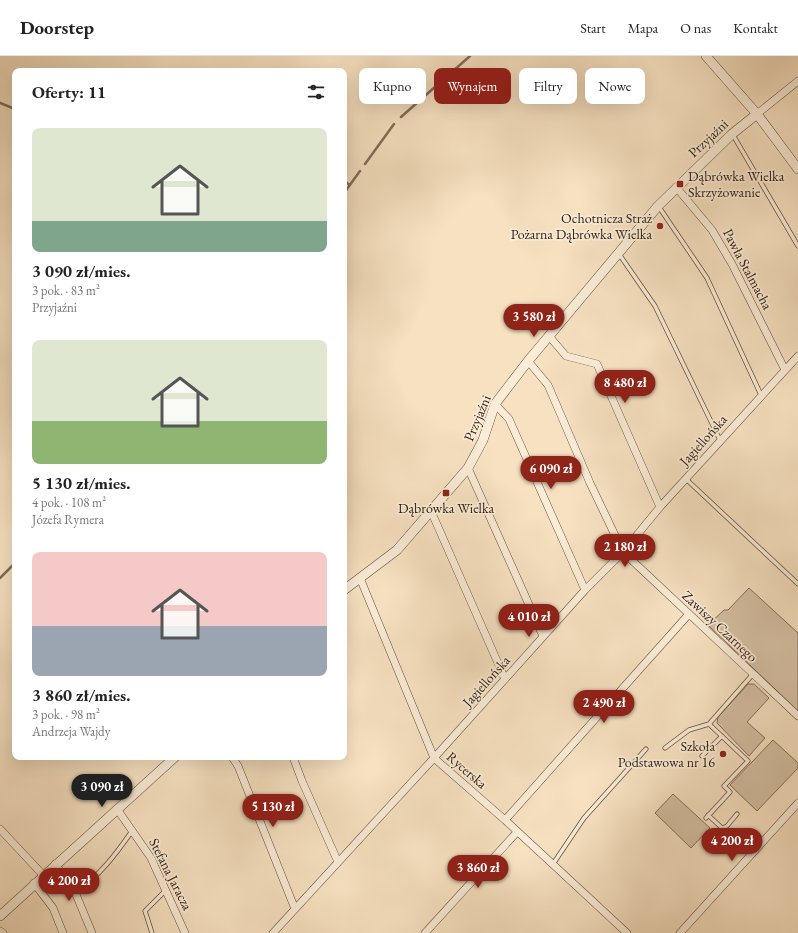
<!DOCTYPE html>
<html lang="pl">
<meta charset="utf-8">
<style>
:root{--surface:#fff;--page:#f2f2f2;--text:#222;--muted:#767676;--line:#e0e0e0;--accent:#8f2418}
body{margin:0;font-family:"EB Garamond",serif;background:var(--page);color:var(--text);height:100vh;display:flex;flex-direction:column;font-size:15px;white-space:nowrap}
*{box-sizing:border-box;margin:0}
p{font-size:13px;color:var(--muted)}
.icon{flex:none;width:22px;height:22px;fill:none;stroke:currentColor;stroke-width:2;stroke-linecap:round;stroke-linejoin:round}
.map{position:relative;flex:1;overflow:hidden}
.drawer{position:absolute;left:12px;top:12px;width:335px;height:692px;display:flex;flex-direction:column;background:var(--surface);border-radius:8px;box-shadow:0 4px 16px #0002}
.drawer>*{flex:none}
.top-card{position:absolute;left:359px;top:12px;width:379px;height:36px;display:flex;gap:8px}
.price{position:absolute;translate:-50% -34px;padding:0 9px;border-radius:14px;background:var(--accent);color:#fff;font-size:13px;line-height:26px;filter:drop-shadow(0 1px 2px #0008)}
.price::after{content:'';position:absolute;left:50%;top:24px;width:12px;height:9px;margin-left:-6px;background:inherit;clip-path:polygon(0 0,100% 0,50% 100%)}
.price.selected{background:#222;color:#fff}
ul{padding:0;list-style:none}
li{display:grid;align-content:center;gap:8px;height:212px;padding:0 20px}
li span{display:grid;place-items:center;height:124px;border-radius:8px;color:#555}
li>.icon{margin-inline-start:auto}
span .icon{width:72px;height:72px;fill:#fffc;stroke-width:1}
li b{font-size:17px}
h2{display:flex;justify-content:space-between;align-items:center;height:48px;padding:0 20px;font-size:17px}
.tag{padding:0 14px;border-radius:8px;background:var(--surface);box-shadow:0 4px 16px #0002;font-size:14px;line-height:36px}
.tag.selected{background:var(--accent);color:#fff}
header{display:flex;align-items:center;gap:24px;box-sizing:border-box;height:56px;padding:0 20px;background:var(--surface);border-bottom:1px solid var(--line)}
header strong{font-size:19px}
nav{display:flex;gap:22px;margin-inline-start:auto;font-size:14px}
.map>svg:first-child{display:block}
</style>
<header>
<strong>Doorstep</strong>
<nav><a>Start</a><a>Mapa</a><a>O nas</a><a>Kontakt</a></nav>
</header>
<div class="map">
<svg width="798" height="877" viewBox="0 0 798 877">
<rect width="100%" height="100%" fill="#f7e1c1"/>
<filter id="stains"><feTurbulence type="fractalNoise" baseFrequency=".005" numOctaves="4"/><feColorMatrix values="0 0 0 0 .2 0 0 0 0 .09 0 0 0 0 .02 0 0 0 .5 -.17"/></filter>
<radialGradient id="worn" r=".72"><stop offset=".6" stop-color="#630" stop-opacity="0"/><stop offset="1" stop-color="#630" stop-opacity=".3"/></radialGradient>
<!-- green -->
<path fill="#d5c0a4" stroke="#83705c" d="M749,532l49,45v78l-90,-86 16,-15h4z
M748,628h6l15,14 -22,24 18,16 -16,18 -32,-33 1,-6z
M773,684l25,23v5l-41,43 -27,-26z
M673,738l37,34 -19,20 -36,-35z"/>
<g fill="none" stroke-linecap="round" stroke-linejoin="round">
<!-- stream -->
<path stroke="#806d59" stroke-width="2.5" d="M0,47l15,6
M401,61l69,-61
M365,108l29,-40
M344,125l6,4
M344,137l16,-22
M0,522l15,-15"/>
<!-- service casing -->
<g stroke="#625140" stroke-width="5">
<path id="service" d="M733,79l65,111
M659,151l48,71 54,117
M619,198l36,52 65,134
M686,423l112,105
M665,692l24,-18 20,-6
M702,700l20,-20
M708,759l14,13 5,-2 10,-12
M706,762l24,-26 -6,-6 24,-25 -39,-37 44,-50
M553,808l31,-46 62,-69
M75,836c24,-15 41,-38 57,-61
M152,877l-7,-22 21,-21"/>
</g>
<!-- minor casing -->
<g stroke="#625140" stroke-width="8">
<path id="minor" d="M757,58l41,-33
M676,131l36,43 20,34 53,106
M549,280l17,20 31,8 63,143
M528,305l20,24 42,98 33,69 175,164
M495,348l14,15 76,171
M468,412l75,168
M431,455l74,168
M360,522l74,180 71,62 122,113
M232,701l6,9 57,143
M293,701l9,24 36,81
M117,753l34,49 34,75
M505,764l184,-206
M0,773l43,46
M55,808l20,28 17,41
M34,827l19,25 10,25
M0,875l3,2
M273,877l161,-175 151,-168 38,-38 37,-45 138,-151
M425,877l92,-101
M680,877l118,-130"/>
</g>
<!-- tertiary casing -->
<g stroke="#625140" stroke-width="10">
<path id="tertiary" d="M706,0l51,58 41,55
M344,534l53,-40 71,-82 15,-28 12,-36 33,-43 130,-155 74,-72 25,-20
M0,860l175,-159"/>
</g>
<!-- service -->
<use href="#service" stroke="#faecd7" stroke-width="3.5"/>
<!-- minor -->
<use href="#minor" stroke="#faecd7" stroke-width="7"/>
<!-- tertiary -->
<use href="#tertiary" stroke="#faecd7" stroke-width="9"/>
</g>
<!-- markers -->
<g fill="#8f2418" stroke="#faecd7" stroke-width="1.5">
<rect x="676" y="124" width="8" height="8" rx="2"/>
<circle cx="660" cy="170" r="4"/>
<rect x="442" y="433" width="8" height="8" rx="2"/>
<circle cx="723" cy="698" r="4"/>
</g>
<g text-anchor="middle" stroke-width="3.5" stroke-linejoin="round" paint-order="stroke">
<!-- street labels -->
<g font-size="14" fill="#312115" stroke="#faecd7">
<text transform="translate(708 82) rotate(-43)" y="5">Przyjaźni</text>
<text transform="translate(748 213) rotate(62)" y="5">Pawła Stalmacha</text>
<text transform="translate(477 362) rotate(-67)" y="5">Przyjaźni</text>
<text transform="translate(703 384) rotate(-48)" y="5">Jagiellońska</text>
<text transform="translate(720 570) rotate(43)" y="5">Zawiszy Czarnego</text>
<text transform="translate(486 625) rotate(-48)" y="5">Jagiellońska</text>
<text transform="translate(467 714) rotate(41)" y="5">Rycerska</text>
<text transform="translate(171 818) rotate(63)" y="5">Stefana Jaracza</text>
</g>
<!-- poi labels -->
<g font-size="14" fill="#312115" stroke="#faecd7" text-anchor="end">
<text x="688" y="125" text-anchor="start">Dąbrówka Wielka<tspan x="688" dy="16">Skrzyżowanie</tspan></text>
<text x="652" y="167">Ochotnicza Straż<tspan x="652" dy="16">Pożarna Dąbrówka Wielka</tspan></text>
<text x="446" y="457" text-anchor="middle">Dąbrówka Wielka</text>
<text x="715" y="695">Szkoła<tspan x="715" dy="16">Podstawowa nr 16</tspan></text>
</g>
</g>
<rect width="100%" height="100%" filter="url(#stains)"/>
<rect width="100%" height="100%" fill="url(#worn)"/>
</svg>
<b class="price" style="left:534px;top:282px">3 580 zł</b>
<b class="price" style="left:625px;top:348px">8 480 zł</b>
<b class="price" style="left:551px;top:434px">6 090 zł</b>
<b class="price" style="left:625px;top:512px">2 180 zł</b>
<b class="price" style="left:529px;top:582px">4 010 zł</b>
<b class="price" style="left:604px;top:668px">2 490 zł</b>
<b class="price selected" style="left:102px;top:752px">3 090 zł</b>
<b class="price" style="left:273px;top:772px">5 130 zł</b>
<b class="price" style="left:732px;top:806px">4 200 zł</b>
<b class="price" style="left:478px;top:833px">3 860 zł</b>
<b class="price" style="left:69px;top:846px">4 200 zł</b>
<div class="top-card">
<a class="tag">Kupno</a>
<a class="tag selected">Wynajem</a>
<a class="tag">Filtry</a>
<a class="tag">Nowe</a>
</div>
<section class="drawer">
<h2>Oferty: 11<svg class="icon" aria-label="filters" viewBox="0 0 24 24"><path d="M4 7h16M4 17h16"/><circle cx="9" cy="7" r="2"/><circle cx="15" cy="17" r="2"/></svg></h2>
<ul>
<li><span style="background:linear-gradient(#dfe7d0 75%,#7fa58c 0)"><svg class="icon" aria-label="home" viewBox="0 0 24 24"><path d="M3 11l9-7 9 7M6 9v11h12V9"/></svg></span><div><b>3 090 zł/mies.</b><p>3 pok. · 83 m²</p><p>Przyjaźni</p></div></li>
<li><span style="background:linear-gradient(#dfe7d0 65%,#8fb573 0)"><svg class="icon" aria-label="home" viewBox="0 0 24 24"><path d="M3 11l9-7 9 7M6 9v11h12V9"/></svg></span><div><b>5 130 zł/mies.</b><p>4 pok. · 108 m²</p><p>Józefa Rymera</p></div></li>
<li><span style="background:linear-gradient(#f6c9c9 60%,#9aa5b1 0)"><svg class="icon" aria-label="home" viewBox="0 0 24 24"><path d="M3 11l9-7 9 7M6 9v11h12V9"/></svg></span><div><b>3 860 zł/mies.</b><p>3 pok. · 98 m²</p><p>Andrzeja Wajdy</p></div></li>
</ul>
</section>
</div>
